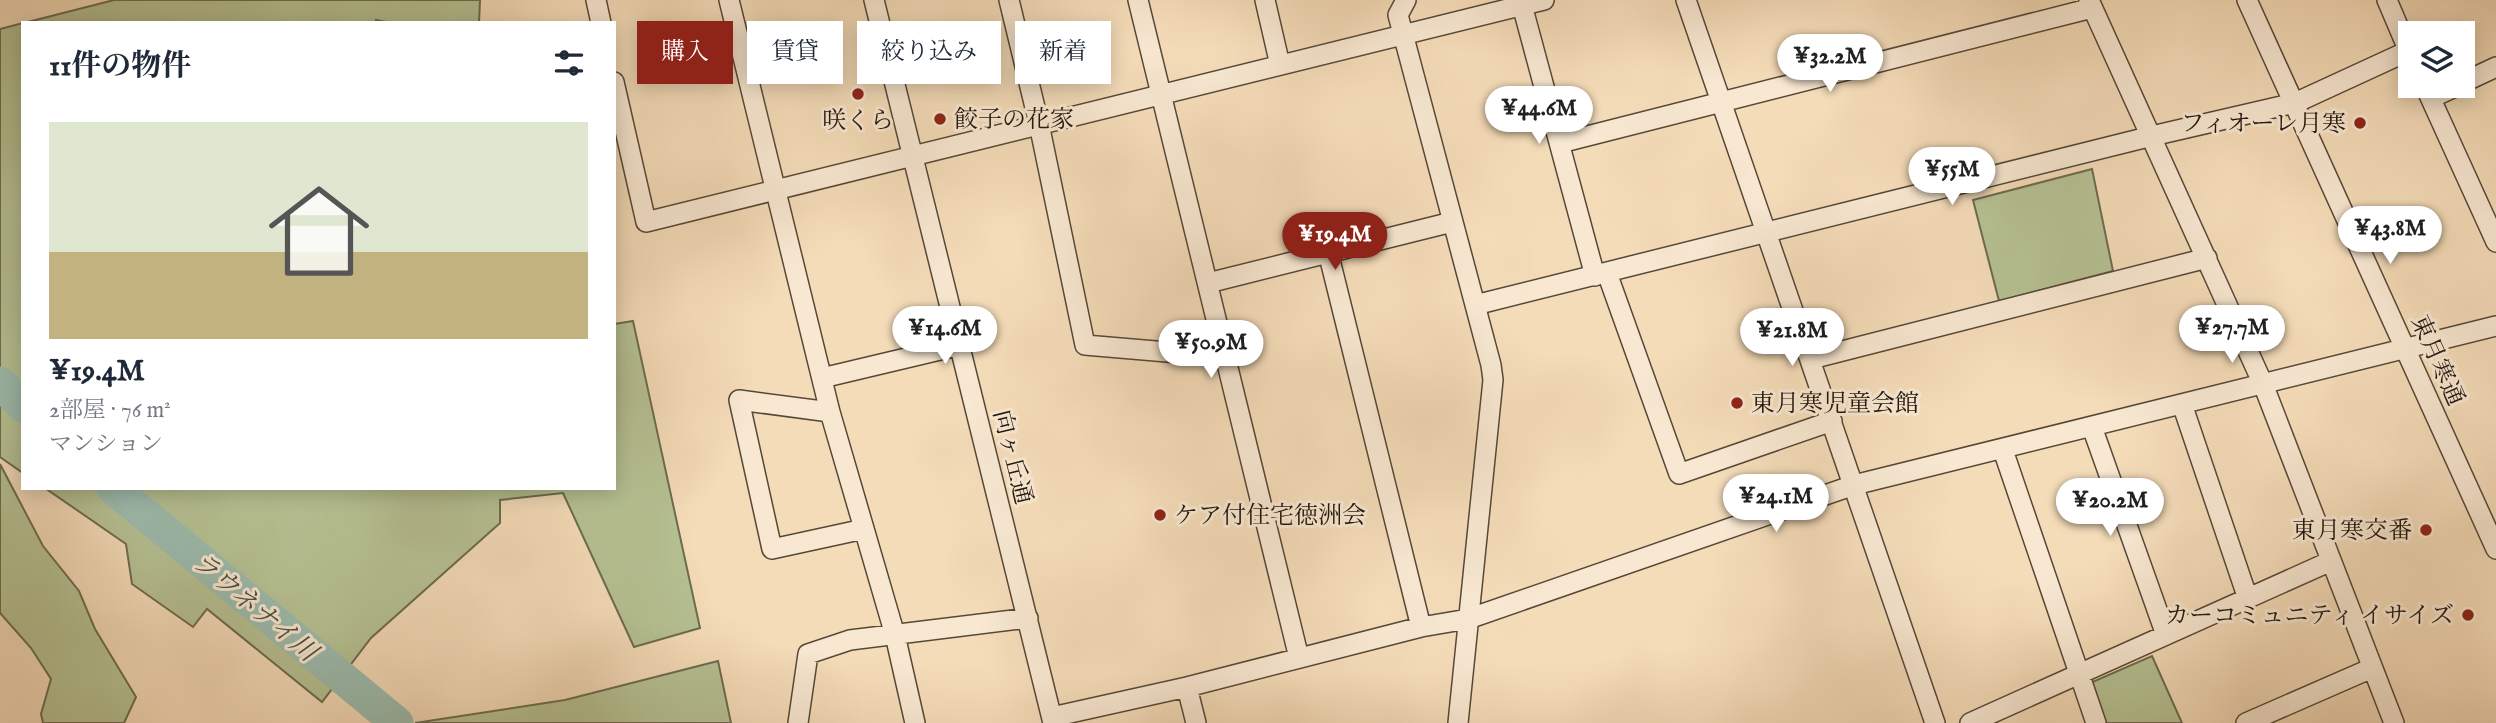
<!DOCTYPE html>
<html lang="ja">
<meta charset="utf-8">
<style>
:root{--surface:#fff;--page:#f6f6f7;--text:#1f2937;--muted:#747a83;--accent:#8f2418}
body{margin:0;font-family:"IM FELL English","Noto Serif JP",serif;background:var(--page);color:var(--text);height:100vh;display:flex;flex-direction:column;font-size:26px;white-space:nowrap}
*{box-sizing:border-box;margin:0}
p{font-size:23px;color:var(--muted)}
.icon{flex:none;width:38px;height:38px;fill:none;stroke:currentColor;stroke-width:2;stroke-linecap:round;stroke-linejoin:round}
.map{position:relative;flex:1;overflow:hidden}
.sheet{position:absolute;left:21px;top:21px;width:595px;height:469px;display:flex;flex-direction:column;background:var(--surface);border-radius:0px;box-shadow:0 4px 18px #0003}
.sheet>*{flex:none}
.top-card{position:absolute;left:637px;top:21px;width:665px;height:63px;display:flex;gap:14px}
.buttons{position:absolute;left:2398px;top:21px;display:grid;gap:14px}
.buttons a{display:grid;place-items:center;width:77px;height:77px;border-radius:0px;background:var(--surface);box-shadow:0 4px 18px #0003;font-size:35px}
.price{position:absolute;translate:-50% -60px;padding:0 16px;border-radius:24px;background:#fff;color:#222;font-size:23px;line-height:46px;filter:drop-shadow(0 2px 4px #0008)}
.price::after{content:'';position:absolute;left:50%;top:42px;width:21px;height:16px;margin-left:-10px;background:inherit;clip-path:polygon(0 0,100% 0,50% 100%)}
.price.selected{background:var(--accent);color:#fff}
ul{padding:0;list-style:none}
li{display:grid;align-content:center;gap:14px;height:371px;padding:0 28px}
li span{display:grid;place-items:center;height:217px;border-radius:0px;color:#555}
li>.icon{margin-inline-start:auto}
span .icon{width:126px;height:126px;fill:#fffc;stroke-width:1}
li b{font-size:30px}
h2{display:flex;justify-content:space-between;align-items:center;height:84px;padding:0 28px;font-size:30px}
.chip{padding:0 24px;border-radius:0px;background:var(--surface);box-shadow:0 4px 18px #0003;font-size:24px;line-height:63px}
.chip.selected{background:var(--accent);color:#fff}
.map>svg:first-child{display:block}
</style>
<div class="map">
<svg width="2496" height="723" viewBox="0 0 2496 723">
<rect width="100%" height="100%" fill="#f5dcb9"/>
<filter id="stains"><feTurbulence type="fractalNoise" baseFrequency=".00286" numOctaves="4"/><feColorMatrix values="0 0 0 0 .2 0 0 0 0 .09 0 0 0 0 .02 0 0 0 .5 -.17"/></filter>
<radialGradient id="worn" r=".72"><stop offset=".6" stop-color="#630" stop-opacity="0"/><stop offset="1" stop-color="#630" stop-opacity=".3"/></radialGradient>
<!-- green -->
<path fill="#b6c294" stroke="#6c6c50" stroke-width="2" d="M114,0h366l-1,23h-88l-15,-3 -1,3h-351z
M23,23v450l-23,-16v-428z
M2092,169l21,102 -114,30 -26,-101z
M633,321l67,307 -66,19 -71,-154 -63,7v23l-129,115 -49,64 -115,-93 -14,18 -61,-43 -6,-40 -81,-56h569v-164z
M0,464l43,82 36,45 16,38 41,68 -12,26h-81l-2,-9 10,-35 -20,-31 -31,-35z
M2152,656l30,67h-83l-9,-40z
M718,661l13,62h-316l150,-23z"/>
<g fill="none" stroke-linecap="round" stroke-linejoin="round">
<!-- river -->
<path stroke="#9cbcae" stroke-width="33" d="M0,383l23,23
M113,488l284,235"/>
<!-- minor casing -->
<g stroke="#564837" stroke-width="22">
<path id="minor" d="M596,0l5,23
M729,0l101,412 65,223 20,88
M874,0l179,723
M1009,0l30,124 46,221 141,12
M1138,0l161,658
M1265,0l15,65
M1406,0l-8,15 93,350 2,15 -35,343
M1686,0l249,723
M2089,0l174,384 131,339
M2247,0l249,549
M2387,0l23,54
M1522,5l73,271
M614,82l32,140 898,-222
M2462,83l34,-16
M2425,86l71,156
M2431,98l26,-12
M1560,143l532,-135
M1328,252l93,375
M1607,273l72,201 153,-53
M1208,283l244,-61
M1475,305l677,-169 143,-33 113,-52
M1811,359l396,-101
M822,378l139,-33
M2182,404l66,195
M830,412l-91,-12 33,149 92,-20
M2092,427l74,208
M2003,450l93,273
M1187,687l9,36
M1052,717l135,-30 234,-60 47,-8 386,-134 642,-159
M798,723l10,-69 42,-14 178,-22
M1970,723l361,-162
M2246,723l126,-55"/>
</g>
<!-- minor -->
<use href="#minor" stroke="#f8e8d2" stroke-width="19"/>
</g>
<!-- markers -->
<g fill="#8f2418" stroke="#f8e8d2" stroke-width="2.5">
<circle cx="858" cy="94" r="7"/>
<circle cx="940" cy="119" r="7"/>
<circle cx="2360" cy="123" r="7"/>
<circle cx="1737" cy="403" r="7"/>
<circle cx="1160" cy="515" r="7"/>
<circle cx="2426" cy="530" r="7"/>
<circle cx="2468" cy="615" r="7"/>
</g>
<g text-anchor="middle" stroke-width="6" stroke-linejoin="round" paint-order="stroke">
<!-- poi labels -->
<g font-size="24" fill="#21160c" stroke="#f8e8d2" text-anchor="start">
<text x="954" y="127">餃子の花家</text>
<text x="858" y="128" text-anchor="middle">咲くら</text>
<text x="2346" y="131" text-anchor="end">フィオーレ月寒</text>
<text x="1751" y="411">東月寒児童会館</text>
<text x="1174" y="523">ケア付住宅徳洲会</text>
<text x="2412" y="538" text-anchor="end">東月寒交番</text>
<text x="2454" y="623" text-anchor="end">カーコミュニティ イサイズ</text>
</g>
<!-- street labels -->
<g font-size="24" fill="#21160c" stroke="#f8e8d2">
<text transform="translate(2438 360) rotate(66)" y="8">東月寒通</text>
<text transform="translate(1013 457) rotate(76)" y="8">向ヶ丘通</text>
</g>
<!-- water labels -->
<g font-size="26" font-style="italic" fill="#4c5045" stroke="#f8e8d2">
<text transform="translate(255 606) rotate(40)" y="9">ラウネナイ川</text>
</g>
</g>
<rect width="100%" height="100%" filter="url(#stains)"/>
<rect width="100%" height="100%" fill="url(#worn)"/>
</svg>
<div class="buttons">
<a><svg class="icon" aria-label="layers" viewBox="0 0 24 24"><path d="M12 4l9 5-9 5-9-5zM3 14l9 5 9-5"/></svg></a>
</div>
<b class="price" style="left:1830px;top:94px">¥32.2M</b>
<b class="price" style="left:1539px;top:146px">¥44.6M</b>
<b class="price" style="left:1952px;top:207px">¥55M</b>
<b class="price" style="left:2390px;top:266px">¥43.8M</b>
<b class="price selected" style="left:1335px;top:272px">¥19.4M</b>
<b class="price" style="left:2232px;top:365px">¥27.7M</b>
<b class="price" style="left:945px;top:366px">¥14.6M</b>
<b class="price" style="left:1792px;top:368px">¥21.8M</b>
<b class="price" style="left:1211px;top:380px">¥50.9M</b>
<b class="price" style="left:1776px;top:534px">¥24.1M</b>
<b class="price" style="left:2110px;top:538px">¥20.2M</b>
<div class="top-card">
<a class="chip selected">購入</a>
<a class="chip">賃貸</a>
<a class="chip">絞り込み</a>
<a class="chip">新着</a>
</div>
<section class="sheet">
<h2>11件の物件<svg class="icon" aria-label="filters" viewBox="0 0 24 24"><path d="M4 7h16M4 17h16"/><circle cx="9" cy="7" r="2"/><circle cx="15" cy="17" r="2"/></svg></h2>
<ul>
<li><span style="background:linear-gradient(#dfe7d0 60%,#c2b280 0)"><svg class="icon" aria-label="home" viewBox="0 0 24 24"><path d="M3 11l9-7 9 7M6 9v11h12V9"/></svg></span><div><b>¥19.4M</b><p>2部屋 · 76 m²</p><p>マンション</p></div></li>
</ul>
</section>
</div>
